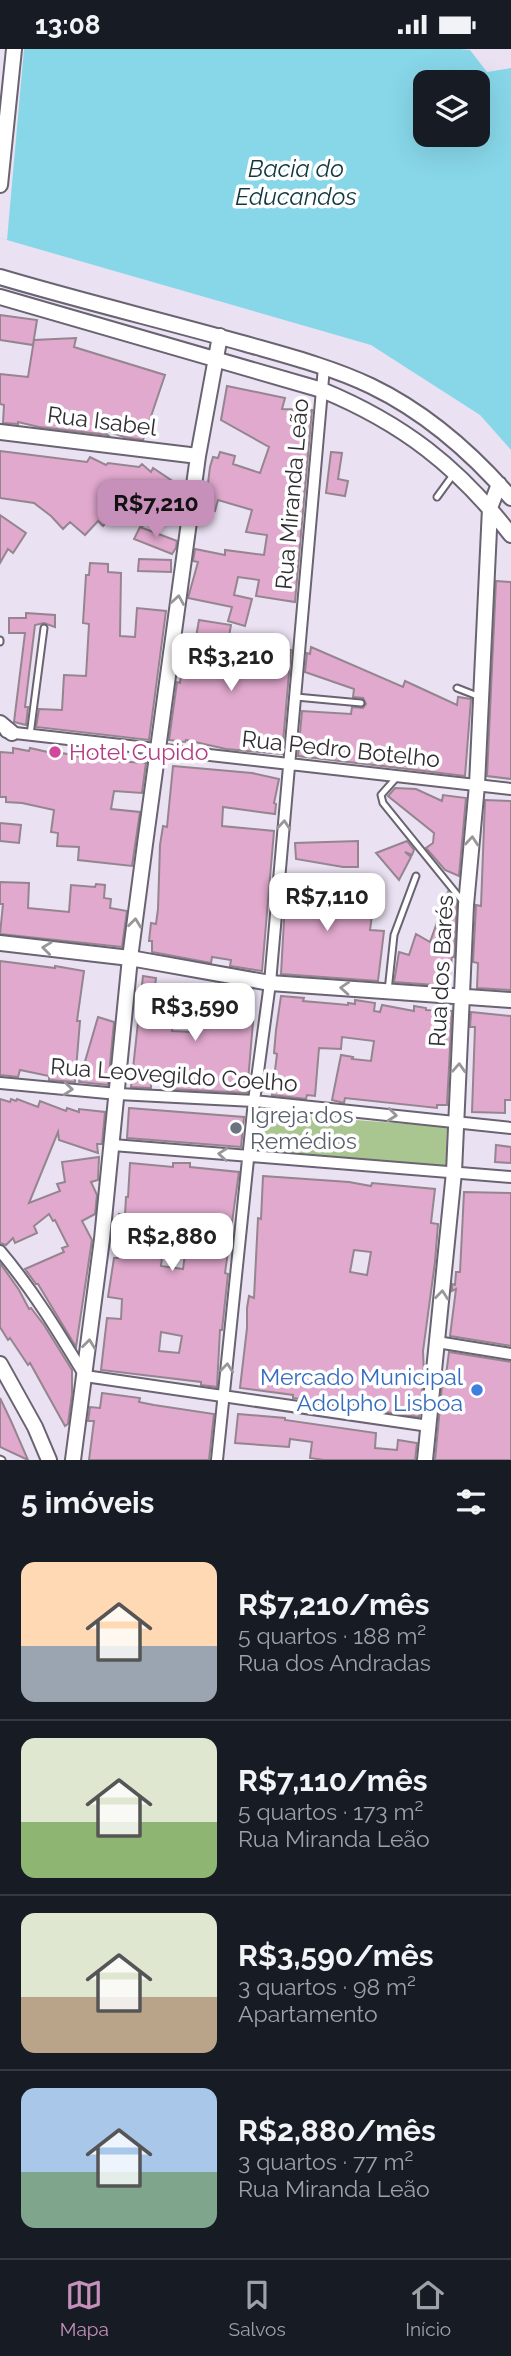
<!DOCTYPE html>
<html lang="pt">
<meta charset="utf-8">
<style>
:root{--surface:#171b24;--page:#242831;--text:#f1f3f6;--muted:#9ea1a6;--line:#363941;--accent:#c690bb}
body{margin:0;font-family:Raleway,sans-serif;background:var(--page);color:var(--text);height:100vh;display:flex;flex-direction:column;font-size:26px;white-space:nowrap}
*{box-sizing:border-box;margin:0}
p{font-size:23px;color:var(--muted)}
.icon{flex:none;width:38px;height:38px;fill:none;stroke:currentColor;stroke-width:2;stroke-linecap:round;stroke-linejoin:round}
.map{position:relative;height:1411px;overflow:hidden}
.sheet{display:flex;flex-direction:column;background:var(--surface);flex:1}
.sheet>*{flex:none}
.tools{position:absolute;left:413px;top:21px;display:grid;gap:14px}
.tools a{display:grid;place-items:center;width:77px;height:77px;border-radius:14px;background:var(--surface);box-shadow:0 7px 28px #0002;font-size:35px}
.price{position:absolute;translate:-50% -60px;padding:0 16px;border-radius:14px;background:#fff;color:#222;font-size:23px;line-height:46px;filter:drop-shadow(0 2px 4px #0008)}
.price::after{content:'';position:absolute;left:50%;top:42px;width:21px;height:16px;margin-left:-10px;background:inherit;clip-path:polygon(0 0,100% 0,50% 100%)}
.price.selected{background:var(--accent);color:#111}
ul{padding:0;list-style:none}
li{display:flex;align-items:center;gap:21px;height:175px;padding:0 21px}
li+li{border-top:2px solid var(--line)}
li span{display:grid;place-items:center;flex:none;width:196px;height:140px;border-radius:14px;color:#555}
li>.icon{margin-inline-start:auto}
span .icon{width:84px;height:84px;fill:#fffc;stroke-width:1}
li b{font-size:30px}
h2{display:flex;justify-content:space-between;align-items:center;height:84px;padding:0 21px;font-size:30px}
.status{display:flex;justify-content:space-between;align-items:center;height:49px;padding:0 35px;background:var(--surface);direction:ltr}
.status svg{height:19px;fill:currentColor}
.tabs{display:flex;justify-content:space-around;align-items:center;height:98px;border-top:2px solid var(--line);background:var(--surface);font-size:19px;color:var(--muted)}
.tabs a{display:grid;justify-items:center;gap:4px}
.tabs .selected{color:var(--accent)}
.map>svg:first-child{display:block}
</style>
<div class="status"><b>13:08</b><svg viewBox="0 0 49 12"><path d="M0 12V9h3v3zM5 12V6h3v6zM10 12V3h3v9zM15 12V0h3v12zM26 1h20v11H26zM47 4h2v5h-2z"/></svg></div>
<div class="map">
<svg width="511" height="1411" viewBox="0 0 511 1411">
<rect width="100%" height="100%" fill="#eae1f2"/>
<!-- green -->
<path fill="#aac690" d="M263,1064l184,14 -1,39 -187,-16z"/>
<!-- water -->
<path fill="#87d7e9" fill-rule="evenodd" d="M0,0h460l10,1 17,22 24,-4v382l-31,-35 -109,-70 -371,-107zM425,33h53v53h-53z"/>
<!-- pier -->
<path fill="#eae1f2" d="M0,0h24l-17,191 -7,-2z"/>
<!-- building -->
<path fill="#e1a9ce" stroke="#94858f" stroke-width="2" fill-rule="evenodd" d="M0,266l37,5 -4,25 -33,-5z
M76,289l-2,9 91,28 -22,65 -19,-3 -25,-9 9,7 -69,-8 -21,-5v2l-15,-1 1,-18 -4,-1v-30l28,3 6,-37z
M227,337l58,12 -3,11 30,1 -17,192 -39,-6 3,-16 -21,-3 -4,18 18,4 -7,27 -17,-5 4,-14 -44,-9 10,-36 -5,-1 2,-12 30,6v-5l39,5 3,-20 -21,-3 6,-22 -34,-10 -3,11 -13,-3 2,-10 2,1 4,-32 3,-10 5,1 2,-6 15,4 -2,8 27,9 9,-26 -48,-27z
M0,402l87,11 3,-5 16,8 2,-2 31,4 3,-3 9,8 2,-4 27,18 -9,13 -11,-8 -18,36 -15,-11 -6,-9 -18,19 -5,-5 -13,14 -15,-13 -7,7 -12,-13 -17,-13 -34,-5z
M331,403l11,1 -4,26 10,2 -3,15 -19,-3z
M0,466l26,18 -13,20 -5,-4 -8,14z
M140,478l37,14 -1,7 -4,6 -38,-15z
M139,510l32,1v12l-33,-1z
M90,514l18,1v8l13,1 -1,63 15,1 2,-29 29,3 -17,129 -113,-13 3,-18 23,1 2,-35 22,1 3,-52 -6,-1 3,-48h3z
M496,532l15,1v197l-24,-3z
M26,564l29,2v12l-11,-4 -9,2 -10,82h3l-2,18 -12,-3 11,-89h-16v-15h17z
M199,571l32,5 -3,17 22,4 1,-6 40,10 -9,104 -56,-5 -40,-9 -1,2 -16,-2 8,-58 3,1 4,-28 -3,-1 3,-19 12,2z
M311,598l92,40 2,-6 52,24 1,-8 13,2 -6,77 -167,-20 4,-45 49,3 1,-7 11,1 3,-4 -3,-6 -10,-1 1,-8 -49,-17 2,-19 3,1z
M13,699l16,3 1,-3 31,7 1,-2 19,4 1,-4 33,3 -1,5 32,2 -4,30 -28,-2 -3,18 29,3 -8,54 -54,-6 1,-13 -22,-1 1,-13 -7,-1 3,-22 -32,-7 -16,-1v-5h-6v-45l13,1z
M173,717l79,7 27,6 -5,24 2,1 -1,10 -52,-7 -1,19 52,5 -12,140 -32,-5 1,-6 -19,-3 -1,6 -59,-11v-11h-3l2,-18 5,1 2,-15 2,-64 3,-19 4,1z
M395,739l21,1 26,12 1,-6 23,3 -7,78 -14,-6 -19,-22 7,-5 1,-10 -46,-37z
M485,751l26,1v189l-34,-2 1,-25 -5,-1 3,-57 5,1z
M0,774l21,2 -2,18 -19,-2z
M358,792v26h-15l-47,-8 -1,-16z
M407,792l7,9 -2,5 -7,-3 6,5 -12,23 -23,-27z
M296,826l48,2 -2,35 30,3 -2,15 14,1 -6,50 -97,-7 5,-89 10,2z
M0,833l29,1 -1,25 41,4 2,-27 24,2 1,-3 9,1 -1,13 7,1 -1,9 17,3 -5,36 -122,-13 3,-30h-3z
M448,843l9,10 -3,55 -2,-1 -3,30 -55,-4 5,-30 10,3 7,-21 14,8z
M0,912l55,7v-2l29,5 -7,50h3l-5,61 -26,-2v-4l-29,-6 -2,7 -18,-2z
M143,927l13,2 -4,31 22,2 -2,20 19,1 6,-47 56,11 -5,26h5l-6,71 -75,-4v-5h-21v4l-20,-1z
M281,947l23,2 -1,3 45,4v-2l7,1v-4l20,3 -1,8 6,1 2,-7 32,6v-5l12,2v2l26,1 -5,94h-10v3l-92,-10 -1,5 -12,-3 9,-45 12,2 -1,2 19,2 3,-20 -32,-4 -1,12 -22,-1 -4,48 -8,-1 -1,4 -34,-4 5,-41 -3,-1 2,-23z
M471,963l40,4v84h-6v13l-33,-1 3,-85h-5z
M98,968l16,5 -6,63 -29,-3z
M0,1050l10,3 1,-3 5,2 1,-2 21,8 2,-6 26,10 1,-3 12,4v-3l26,3 -3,32h-5l1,9 -39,-13 -1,-8 -29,71 31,-12 -3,-7 8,-2 -3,-20 37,-5 -1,23 -7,2 6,13 -2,19 -13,7 10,19 -16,107 -38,-63h-2l-11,-15 39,-17 -2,-4 6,-2 -13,-26 -2,1 -4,-7 -15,12 3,7 -22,10 -2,-5 -7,7 -6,-2z
M129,1059l115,9 -3,30 -114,-9z
M496,1096l15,2v16l-16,-1z
M130,1114l43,4v-4h17v4l49,5 -14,101 3,1 -6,56h-2l-3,57 -16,-2v-3l-100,-12 6,-52 14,1 1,-20 -14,-2 6,-39h4l3,-18 -2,-1v-25l6,1 1,-18h2zM164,1193l22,4 -3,23 -22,-3zM161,1283l21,4 -3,17 -20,-2z
M263,1127l86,6 22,4 1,-3 63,6 -4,34 7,1 -3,38 -12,89 1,23 -5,43 -47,-7 1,-3 -33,-4v2l-47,-7v-3l-53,-7 7,-60v-20l2,-12 5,2 4,-80 3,1zM354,1201l17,2 -4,23 -17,-3z
M464,1143l47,1v153l-61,-10 6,-47 -4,2v-7l3,1 1,-13h4z
M0,1214l19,27 10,19 2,-1 13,17 28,45v24l-4,30 -3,2 -35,-63 -2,2 -18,-27 -2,2 -8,-13z
M449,1303l62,10v98h-76l8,-85h3z
M102,1344l38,5 -1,4 15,3 60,9 -5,46h-120l5,-39h-6l2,-14 10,1z
M0,1349l11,23 17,39 -28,-13z
M238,1365l47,4v2l91,13 -1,15 22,2 1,-10 19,3 -2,17h-91l-14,-2 2,-16 -22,-3 -1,8 -54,-4z"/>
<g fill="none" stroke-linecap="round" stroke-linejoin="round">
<!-- service casing -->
<g stroke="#6a6371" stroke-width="9">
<path id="service" d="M437,448l16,-22
M0,591v2
M457,639l23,9
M296,648l65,6
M30,686l14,-107
M397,728l-16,18 2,8 81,100
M388,942l6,-56 22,-59
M0,1410l2,1"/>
</g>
<!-- minor casing -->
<g stroke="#6a6371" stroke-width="14">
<path id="minor" d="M6,683l505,57
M0,1034l118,11 136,7 257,27
M113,1096l398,32
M0,1202c33,39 59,82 85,125l344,50
M437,1293l74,12
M217,1411l37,-359 16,-118 54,-616"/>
</g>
<!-- tertiary casing -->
<g stroke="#6a6371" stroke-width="18">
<path id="tertiary" d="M0,136l14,-136
M0,228c81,24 164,44 246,67 42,12 85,23 125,42 54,26 101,67 140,112
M0,248l322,93c80,33 137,77 189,145
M0,383l198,24
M0,674l12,10
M0,894l130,15 140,25 241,17
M0,1315l35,63 14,33
M73,1411l29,-221 28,-281 15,-114 53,-388 22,-120
M425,1411l29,-288 12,-267 11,-120 13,-277 9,-24"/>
</g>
<!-- service -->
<use href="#service" stroke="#fff" stroke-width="5"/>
<!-- minor -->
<use href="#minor" stroke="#fff" stroke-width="10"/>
<!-- tertiary -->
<use href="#tertiary" stroke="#fff" stroke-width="14"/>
</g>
<!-- one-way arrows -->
<defs><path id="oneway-chevron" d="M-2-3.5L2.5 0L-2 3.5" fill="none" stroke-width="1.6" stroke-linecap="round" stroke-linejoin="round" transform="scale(1.75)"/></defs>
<g stroke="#989699">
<use href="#oneway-chevron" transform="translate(178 551) rotate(-81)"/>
<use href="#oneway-chevron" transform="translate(284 776) rotate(-85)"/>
<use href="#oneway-chevron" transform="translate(472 792) rotate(-85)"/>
<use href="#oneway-chevron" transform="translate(135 874) rotate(-83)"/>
<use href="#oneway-chevron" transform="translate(47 899) rotate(-173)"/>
<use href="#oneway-chevron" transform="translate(345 939) rotate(-176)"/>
<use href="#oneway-chevron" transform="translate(459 1019) rotate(-87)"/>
<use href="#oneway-chevron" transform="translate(68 1040) rotate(5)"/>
<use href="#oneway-chevron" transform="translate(392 1066) rotate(6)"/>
<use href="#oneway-chevron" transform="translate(223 1105) rotate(-175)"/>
<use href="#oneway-chevron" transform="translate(442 1246) rotate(-84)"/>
<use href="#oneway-chevron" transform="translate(89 1295) rotate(-83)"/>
<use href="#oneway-chevron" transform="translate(227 1319) rotate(-84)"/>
</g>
<!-- markers -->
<circle fill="#d1479c" stroke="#fff" stroke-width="2.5" cx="55" cy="703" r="7"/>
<circle fill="#6b7280" stroke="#fff" stroke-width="2.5" cx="236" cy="1079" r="7"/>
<circle fill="#3f7fe0" stroke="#fff" stroke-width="2.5" cx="477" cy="1341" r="7"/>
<g text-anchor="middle" stroke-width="7" stroke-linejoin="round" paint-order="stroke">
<!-- street labels -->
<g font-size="23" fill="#302d33" stroke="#fff">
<text transform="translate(102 372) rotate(7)" y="8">Rua Isabel</text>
<text transform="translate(292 445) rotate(-85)" y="8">Rua Miranda Leão</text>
<text transform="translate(341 700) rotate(6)" y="8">Rua Pedro Botelho</text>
<text transform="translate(441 922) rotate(-87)" y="8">Rua dos Barés</text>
<text transform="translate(174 1026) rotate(4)" y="8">Rua Leovegildo Coelho</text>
</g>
<!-- hotel labels -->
<g font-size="23" fill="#b23c85" stroke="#fff" text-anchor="start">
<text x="69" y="711">Hotel Cupido</text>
</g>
<!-- worship labels -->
<g font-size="23" fill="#5b616d" stroke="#fff" text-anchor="start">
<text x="250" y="1074">Igreja dos<tspan x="250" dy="26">Remédios</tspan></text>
</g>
<!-- shop labels -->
<g font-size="23" fill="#366cbe" stroke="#fff" text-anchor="end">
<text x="463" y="1336">Mercado Municipal<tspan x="463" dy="26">Adolpho Lisboa</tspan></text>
</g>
<!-- water labels -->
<g font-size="24" font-style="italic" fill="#113840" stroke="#fff">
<text x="296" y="128">Bacia do<tspan x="296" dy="28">Educandos</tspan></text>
</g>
</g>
</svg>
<div class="tools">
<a><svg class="icon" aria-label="layers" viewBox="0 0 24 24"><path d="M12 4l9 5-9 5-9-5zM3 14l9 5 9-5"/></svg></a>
</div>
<b class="price selected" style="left:156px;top:491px">R$7,210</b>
<b class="price" style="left:231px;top:644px">R$3,210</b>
<b class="price" style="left:327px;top:884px">R$7,110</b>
<b class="price" style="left:195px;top:994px">R$3,590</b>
<b class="price" style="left:172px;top:1224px">R$2,880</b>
</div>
<section class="sheet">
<h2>5 imóveis<svg class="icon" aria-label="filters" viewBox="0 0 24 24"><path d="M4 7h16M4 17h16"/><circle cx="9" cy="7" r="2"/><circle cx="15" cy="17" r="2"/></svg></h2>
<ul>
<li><span style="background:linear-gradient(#ffd9b3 60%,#9aa5b1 0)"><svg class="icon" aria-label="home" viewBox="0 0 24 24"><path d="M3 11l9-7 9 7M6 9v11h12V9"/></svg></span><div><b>R$7,210/mês</b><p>5 quartos · 188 m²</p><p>Rua dos Andradas</p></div></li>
<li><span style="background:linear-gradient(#dfe7d0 60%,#8fb573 0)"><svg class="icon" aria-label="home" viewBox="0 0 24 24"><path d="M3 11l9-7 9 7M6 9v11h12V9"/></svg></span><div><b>R$7,110/mês</b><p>5 quartos · 173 m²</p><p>Rua Miranda Leão</p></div></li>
<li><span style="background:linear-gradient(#dfe7d0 60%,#b9a48a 0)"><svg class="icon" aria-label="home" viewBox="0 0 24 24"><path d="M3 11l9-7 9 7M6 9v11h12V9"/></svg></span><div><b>R$3,590/mês</b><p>3 quartos · 98 m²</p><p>Apartamento</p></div></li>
<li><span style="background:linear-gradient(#a9c7e8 60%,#7fa58c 0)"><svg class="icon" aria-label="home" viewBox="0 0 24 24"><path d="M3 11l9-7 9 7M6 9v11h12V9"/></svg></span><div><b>R$2,880/mês</b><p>3 quartos · 77 m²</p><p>Rua Miranda Leão</p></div></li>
</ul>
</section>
<nav class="tabs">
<a class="selected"><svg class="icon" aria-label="map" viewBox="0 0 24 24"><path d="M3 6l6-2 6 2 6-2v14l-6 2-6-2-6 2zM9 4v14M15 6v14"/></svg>Mapa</a>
<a><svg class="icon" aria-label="saved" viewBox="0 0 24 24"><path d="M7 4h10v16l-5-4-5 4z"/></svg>Salvos</a>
<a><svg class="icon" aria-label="home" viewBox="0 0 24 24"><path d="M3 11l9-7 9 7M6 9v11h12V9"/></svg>Início</a>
</nav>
